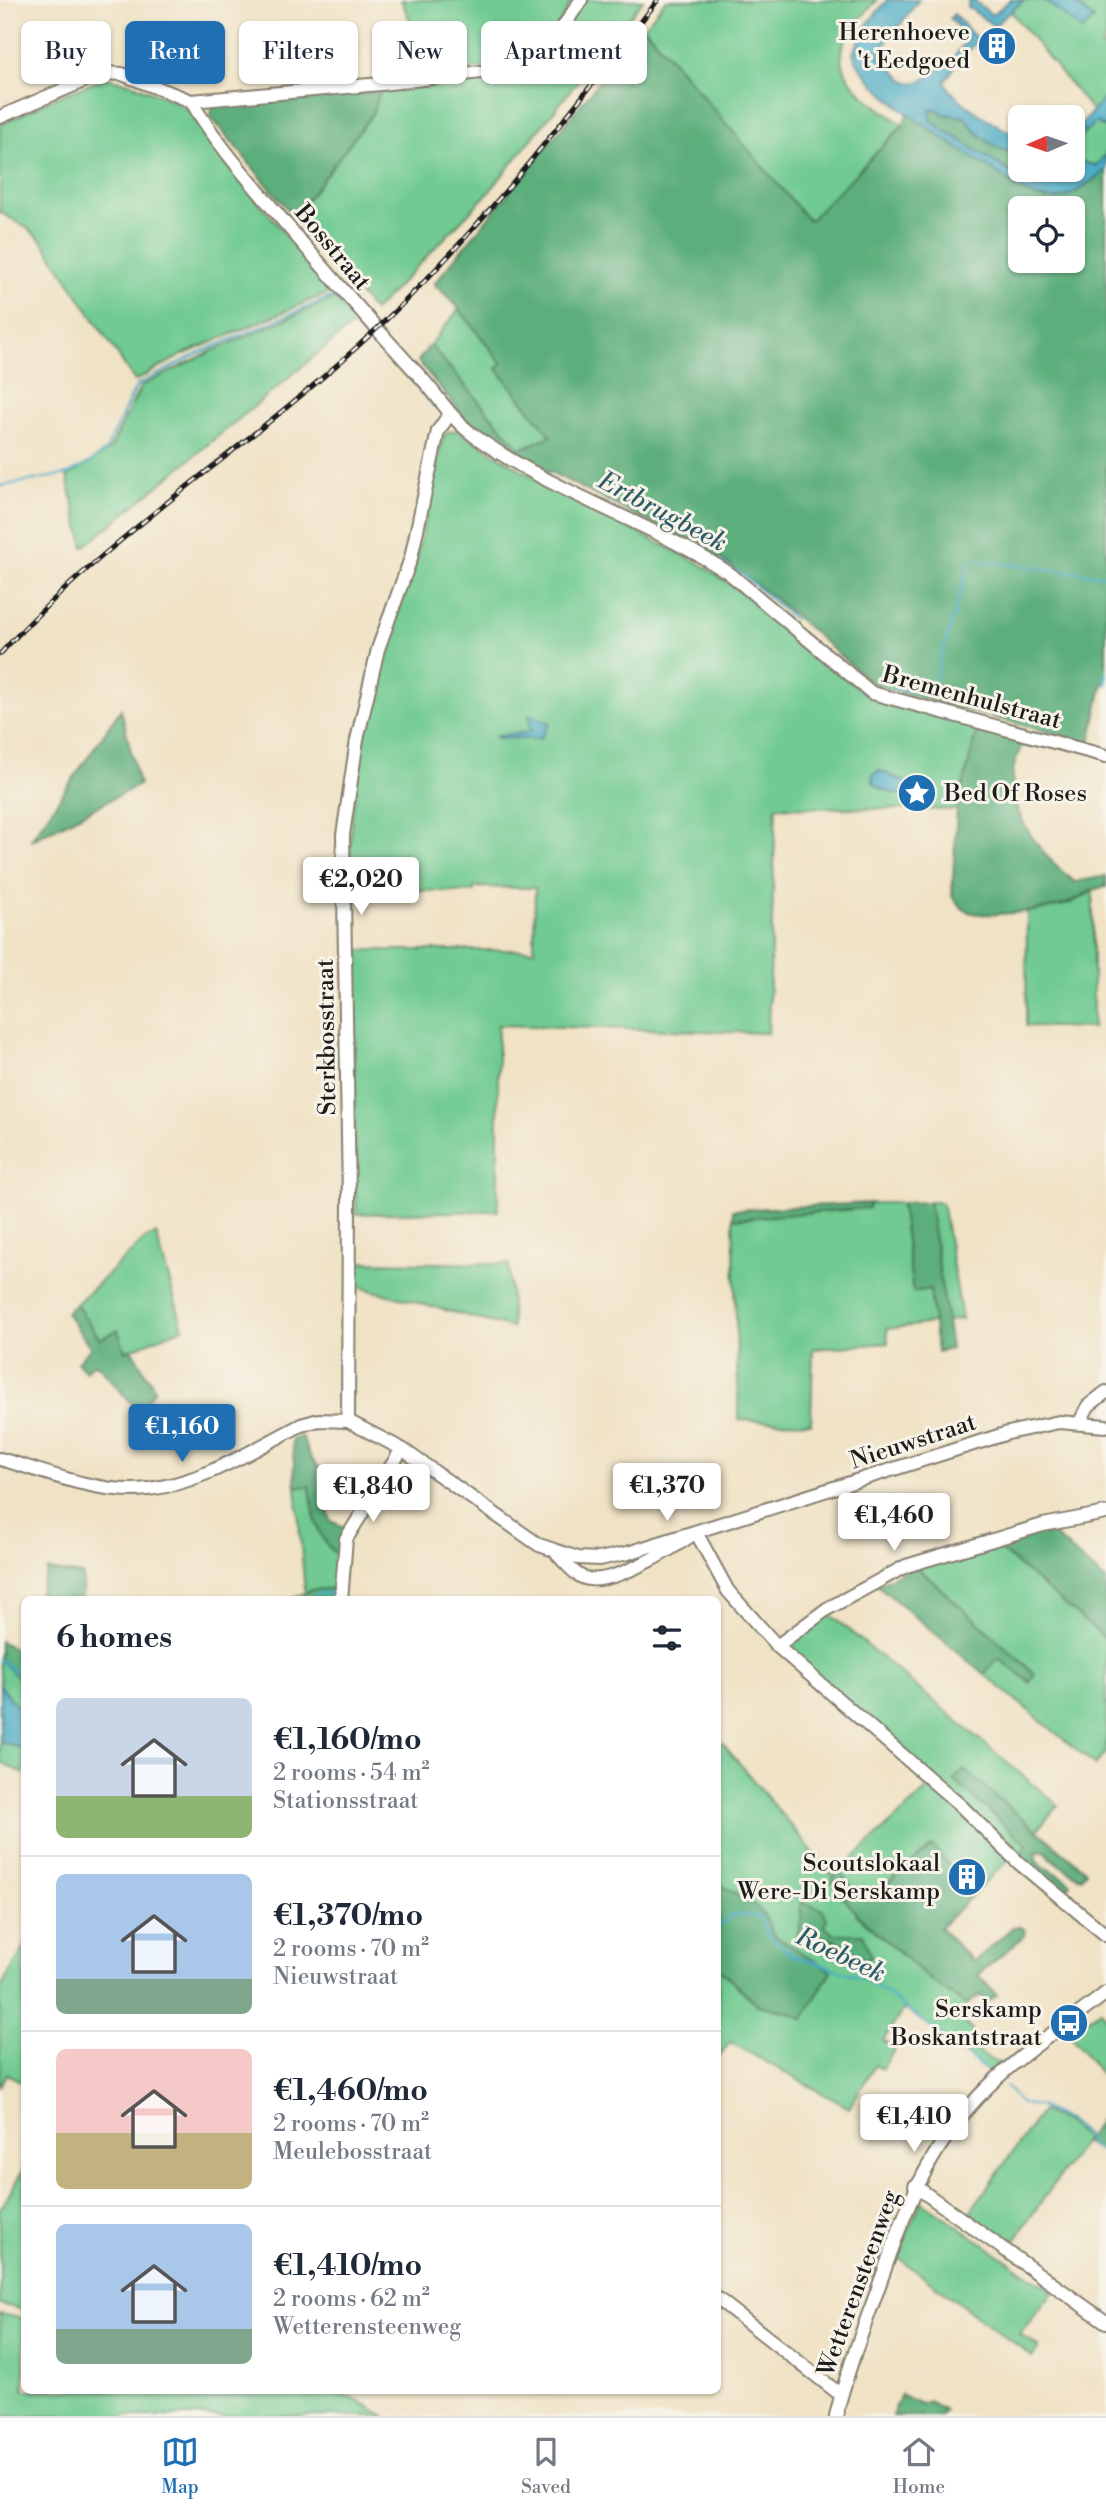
<!DOCTYPE html>
<meta charset="utf-8">
<style>
:root{--surface:#fff;--page:#f6f6f7;--text:#1f2937;--muted:#747a83;--line:#e0e1e3;--accent:#1f6fb2}
body{margin:0;font-family:"Libre Bodoni",serif;background:var(--page);color:var(--text);height:100vh;display:flex;flex-direction:column;font-size:26px;white-space:nowrap}
*{box-sizing:border-box;margin:0}
p{font-size:23px;color:var(--muted)}
.icon{flex:none;width:38px;height:38px;fill:none;stroke:currentColor;stroke-width:2;stroke-linecap:round;stroke-linejoin:round}
.map{position:relative;flex:1;overflow:hidden}
.details{position:absolute;left:21px;top:1596px;width:700px;height:798px;display:flex;flex-direction:column;background:var(--surface);border-radius:10px;box-shadow:0 2px 5px #0004}
.details>*{flex:none}
.hud{position:absolute;left:21px;top:21px;width:700px;height:63px;display:flex;gap:14px}
.needle{width:46px;rotate:268deg}
.buttons{position:absolute;left:1008px;top:105px;display:grid;gap:14px}
.buttons a{display:grid;place-items:center;width:77px;height:77px;border-radius:10px;background:var(--surface);box-shadow:0 2px 5px #0004;font-size:35px}
.price{position:absolute;translate:-50% -60px;padding:0 16px;border-radius:7px;background:#fff;color:#222;font-size:23px;line-height:46px;filter:drop-shadow(0 2px 4px #0008)}
.price::after{content:'';position:absolute;left:50%;top:42px;width:21px;height:16px;margin-left:-10px;background:inherit;clip-path:polygon(0 0,100% 0,50% 100%)}
.price.selected{background:var(--accent);color:#fff}
ul{padding:0;list-style:none}
li{display:flex;align-items:center;gap:21px;height:175px;padding:0 35px}
li+li{border-top:2px solid var(--line)}
li span{display:grid;place-items:center;flex:none;width:196px;height:140px;border-radius:10px;color:#555}
li>.icon{margin-inline-start:auto}
span .icon{width:84px;height:84px;fill:#fffc;stroke-width:1}
li b{font-size:30px}
h2{display:flex;justify-content:space-between;align-items:center;height:84px;padding:0 35px;font-size:30px}
.pill{padding:0 24px;border-radius:10px;background:var(--surface);box-shadow:0 2px 5px #0004;font-size:24px;line-height:63px}
.pill.selected{background:var(--accent);color:#fff}
.tab-bar{display:flex;justify-content:space-around;align-items:center;height:98px;border-top:2px solid var(--line);background:var(--surface);font-size:19px;color:var(--muted)}
.tab-bar a{display:grid;justify-items:center;gap:4px}
.tab-bar .selected{color:var(--accent)}
.map>svg:first-child{display:block}
</style>
<div class="map">
<svg width="1106" height="2416" viewBox="0 0 1106 2416">
<rect width="100%" height="100%" fill="#f7f3e8"/>
<filter id="ink" filterUnits="userSpaceOnUse"><feTurbulence type="fractalNoise" baseFrequency=".0143" numOctaves="2"/><feDisplacementMap in="SourceGraphic" scale="14" xChannelSelector="R" yChannelSelector="G"/><feConvolveMatrix kernelMatrix="1 2 1 2 8 2 1 2 1" color-interpolation-filters="sRGB"/></filter>
<filter id="wash" filterUnits="userSpaceOnUse"><feTurbulence type="fractalNoise" baseFrequency=".00686" numOctaves="4" result="noise"/><feDisplacementMap in="SourceGraphic" scale="28" xChannelSelector="R" yChannelSelector="G"/><feGaussianBlur stdDeviation="1.57" result="paint"/><feColorMatrix in="noise" values="0 0 0 0 0 0 0 0 0 0 0 0 0 0 0 0 0 1.4 0 .05"/><feComposite in="paint" operator="in"/></filter>
<g filter="url(#wash)">
<rect width="100%" height="100%" fill="#f0e2c5"/>
<!-- green -->
<path fill="#70ca91" stroke="#467356" stroke-width="2" fill-rule="evenodd" d="M401,0h171c-8,15 -16,34 -29,46 -26,25 -76,22 -110,26z
M586,0h57l-154,192 -115,119 -80,-94 78,-103 8,-22 140,-20z
M666,0h211c-11,13 -27,27 -33,43 -13,37 34,64 59,82l-94,97 -165,-195z
M1024,0h20l38,30 12,-11 -24,-19h36v38l-5,7 5,5v47l-13,15 -82,-100z
M106,78l24,5 50,21 10,7 21,34 122,146 -151,64 -47,26 -93,-140 -15,-13 -27,-16v-87l54,-27z
M1095,122l11,6v25l-9,13 -24,-7v-14l9,-9 -6,-7 3,-2 6,6z
M334,298l22,24 -272,225 -17,-70 43,-28 31,-63 69,-34z
M459,309l43,55 -5,5 55,67 -32,13 -90,-104z
M453,431h5l110,67 133,66 53,37 110,92 114,33 -21,84 -181,-3 -8,226 -270,-8v186l-142,3 -4,-264h182l1,-62 -61,-1v5l-66,-2 -1,-6h-58l2,-58 9,-74 20,-88 35,-100 27,-123 4,-8z
M1093,891v137l-67,-2 1,-114 42,-8z
M929,1202h13l20,117 -15,2z
M869,1203h32l12,88 17,-3 4,35 -47,6 1,14 -75,6 -2,74 -72,-3 -6,-201 136,-12z
M156,1234l27,94 -58,24 -25,-13 -24,-35 70,-66z
M356,1262l153,2 3,64 -157,-42z
M310,1486c3,25 6,56 30,70l-2,32 -33,5 -9,-106z
M992,1543l114,96v114l-11,12 -111,-91 14,-16 32,24 5,-8 -116,-105 -7,-2z
M827,1612l231,193 -21,25 -73,-60 -10,10 74,65 -9,10 -235,-207z
M0,1660c26,26 24,17 24,56l-24,-31z
M718,1738l115,138 -2,5 98,98 37,26 -2,17 9,10 -4,8c6,14 19,18 32,24l-12,8 -84,-64 -22,32 12,9 -13,20 -7,-4 -26,43 -119,-66 -12,17v-91l40,37 31,7 14,7 -11,-72 -20,-13c-9,-34 -30,-32 -54,-52zM800,1905l33,29 19,2 14,24 -40,-23 -20,2 -9,-4 5,-14z
M0,1741l24,8v25l-24,-12z
M932,1785l78,73 -36,36 -42,-48 -66,55 -28,-29z
M24,1947v136l-17,-9 -7,12v-96z
M1100,2010l6,8v63l-37,-48z
M1042,2111l23,10 21,17 -77,110 -42,-32z
M24,2168v142l-24,-6v-94z
M921,2201l132,91 -33,42 19,13 -7,10 -135,-100z
M0,2314l24,5v71l305,1 28,9 28,16h-385z"/>
<!-- forest -->
<path fill="#5cae7b" stroke="#3c654c" stroke-width="2" fill-rule="evenodd" d="M644,27l165,194 94,-95 5,-14 118,81c37,16 51,-2 80,-23v511h-3l-13,62 -208,-55 -14,-8 -95,-83 -53,-39 -225,-114 -26,-21 -51,-62 12,-16 90,104 31,-13 -54,-67 5,-6 -47,-59 -21,-20zM1020,208h53v53h-53z
M380,92l-8,22 -78,103 -84,-101 2,-8 5,-3z
M937,109l7,5 21,3c11,20 33,34 55,37v16h43l-4,10 -32,2 -95,-60 -2,-12z
M121,709l18,76 -109,56z
M978,726l46,14c-3,8 -8,17 -10,26 -10,45 28,91 61,116l31,-6v11c-13,0 -23,10 -35,15 -17,8 -88,17 -104,9 -7,-3 -11,-9 -15,-15l5,-86z
M929,1202l22,147 -14,3 -7,-63 -17,3 -12,-89z
M869,1203v5l-136,11v-9z
M76,1304l24,35 18,-9 7,21 6,-2 24,40 -7,10 3,10 -2,6 -7,1 -44,-51 -6,-1 -6,7 -9,-9 14,-14 -25,-35z
M302,1436c6,20 13,32 31,40l-1,4 -11,8 10,33 15,7 -6,28c-24,-14 -27,-45 -30,-70l-14,1 -4,-47z
M1045,1527l61,54v58l-114,-96z
M912,1567l7,2 116,105 -5,8 -32,-24 -14,16 -107,-89z
M47,1570l36,5 -1,24h-45z
M338,1588v11l-49,1 22,-10z
M24,1634v52l-3,-9 -21,-17v-19l19,10z
M964,1770l122,101 -5,6c-9,-3 -31,-17 -35,-26l-10,1v8c9,11 25,13 35,24l-9,10 -43,-39 8,-10 -73,-65z
M932,1846l42,48 -34,34 34,34 39,-35 7,-1 5,4 -1,6 -46,39 19,20 -10,7 -7,-7 -14,10 -37,-26 -72,-64 -26,-35 7,-9 28,30z
M718,1882c24,20 45,18 54,52l59,37 -28,48 -14,-7 -31,-7 -40,-37z
M803,1902l20,8 4,9 -3,7 9,8h30l8,23 -5,3c-14,-6 -26,-20 -41,-23 -10,-2 -17,2 -28,-2l5,-14 -2,-16z
M1106,2112v43l-22,-13z
M901,2394l19,10 8,-3 17,9 -4,6h-49z"/>
<!-- water -->
<path fill="#46aac5" stroke="#316370" stroke-width="2" d="M887,0h32l-38,50 -1,6c32,33 30,36 68,6l7,5 -10,14c5,18 57,48 75,56v17c-22,-3 -44,-18 -55,-37l-21,-3 -8,-5 -6,1 2,12 94,60 33,-2 4,-10h10v-11l24,7 9,-13v17c-29,21 -43,39 -80,23 -43,-33 -157,-91 -173,-140l15,-30z
M974,0l18,15 18,-15h14l-30,26 -26,-19v-6z
M1044,0h26l24,19 -12,11z
M954,14l24,26 -20,23 -5,-5 15,-19 -18,-21z
M1106,96v32l-10,-6 -12,11 -5,-6z
M529,715l21,8 -10,16 -43,-1 -1,-2 34,-4z
M879,770l33,15 9,11c-10,3 -41,-4 -48,-14l-1,-6z
M0,1685l24,31v33l-24,-8z"/>
<g fill="none" stroke-linecap="round" stroke-linejoin="round">
<!-- stream -->
<path stroke="#46aac5" stroke-width="2.5" d="M388,352l46,55
M524,460l25,14
M0,486l68,-12 23,-12 15,-12 31,-65 60,-31 138,-59 23,26
M668,532l74,42 52,45
M978,561l128,15
M1106,672v13
M891,689l36,3 9,-17 34,-114
M310,1600l7,-6 17,-1 -1,7
M0,1660l21,17 3,9
M718,1925l6,-2 6,-8 30,1 8,19 24,20 68,22 21,12 106,82
M1006,2086l16,18 17,2 29,14 18,15 5,11 15,10"/>
</g>
</g>
<g filter="url(#ink)">
<g fill="none" stroke-linecap="round" stroke-linejoin="round">
<!-- minor casing -->
<g stroke="#867f70" stroke-width="16">
<path id="minor" d="M191,101c27,45 61,82 94,122 43,50 86,100 130,148 22,22 35,48 61,66 78,56 172,84 253,136l143,120 234,63
M0,117l102,-44 20,1 69,27 190,-17 133,-16 22,-10 13,-10 32,-48
M348,1421l1,-223 -6,-363 14,-95 21,-91 33,-91 27,-127 11,-16
M1080,1422l8,-16 18,-14
M0,1459c41,11 88,31 131,31 61,0 118,-38 170,-65l18,-5 29,1 54,28 137,96 39,13 21,1 29,-6 380,-120 51,-11 47,4
M558,1555c7,7 15,18 24,22 25,13 93,-30 114,-45l32,59 49,55 184,160 58,57 87,72
M341,1600l5,-61 56,-90
M777,1646l50,-37 79,-43 137,-41 63,-12
M915,2186l191,136
M718,2299l123,96
M836,2416c10,-42 25,-81 40,-122 27,-76 45,-135 102,-197 38,-41 85,-70 128,-104"/>
</g>
<!-- minor -->
<use href="#minor" stroke="#fff" stroke-width="12"/>
<!-- rail casing -->
<g stroke="#1c1c1c" stroke-width="5">
<path id="rail" d="M0,654c105,-116 241,-201 357,-307 114,-103 206,-226 301,-347"/>
</g>
<!-- rail -->
<use href="#rail" stroke="#f7f3e8" stroke-width="2.5" stroke-dasharray="8" stroke-linecap="butt"/>
</g>
</g>
<!-- icons -->
<defs>
<g id="building-disc" transform="scale(2.0125)"><circle r="9.5" fill="#1f6fb2" stroke="#f7f3e8"/><path d="M-4-6H4V6H1V3H-1V6H-4ZM-2.5-4.3h1.7v1.8h-1.7ZM.8-4.3h1.7v1.8H.8ZM-2.5-1h1.7V.8h-1.7ZM.8-1h1.7V.8H.8Z" fill="#fff"/></g>
<g id="sight-disc" transform="scale(2.0125)"><circle r="9.5" fill="#1f6fb2" stroke="#f7f3e8"/><path d="M0-6L1.8-2.2L6-1.7L2.9 1.2L3.7 5.4L0 3.3L-3.7 5.4L-2.9 1.2L-6-1.7L-1.8-2.2Z" fill="#fff"/></g>
<g id="bus-disc" transform="scale(2.0125)"><circle r="9.5" fill="#1f6fb2" stroke="#f7f3e8"/><path d="M-5-6H5V4H4V6H2V4H-2V6H-4V4H-5ZM-3.5-4V0h7V-4ZM-3.5 1.2v1.5H-2V1.2ZM2 1.2v1.5H3.5V1.2Z" fill="#fff"/></g>
</defs>
<g fill-rule="evenodd">
<use href="#building-disc" x="997" y="46"/>
<use href="#sight-disc" x="917" y="793"/>
<use href="#building-disc" x="967" y="1877"/>
<use href="#bus-disc" x="1069" y="2023"/>
</g>
<g text-anchor="middle" stroke-width="6" stroke-linejoin="round" paint-order="stroke">
<!-- poi labels -->
<g font-size="24" fill="#1c1c1c" stroke="#f7f3e8" text-anchor="end">
<text x="970" y="40">Herenhoeve<tspan x="970" dy="28">'t Eedgoed</tspan></text>
<text x="944" y="801" text-anchor="start">Bed Of Roses</text>
<text x="940" y="1871">Scoutslokaal<tspan x="940" dy="28">Were-Di Serskamp</tspan></text>
<text x="1042" y="2017">Serskamp<tspan x="1042" dy="28">Boskantstraat</tspan></text>
</g>
<!-- street labels -->
<g font-size="24" fill="#1c1c1c" stroke="#f7f3e8">
<text transform="translate(333 247) rotate(50)" y="8">Bosstraat</text>
<text transform="translate(972 697) rotate(15)" y="8">Bremenhulstraat</text>
<text transform="translate(326 1037) rotate(-91)" y="8">Sterkbosstraat</text>
<text transform="translate(913 1441) rotate(-18)" y="8">Nieuwstraat</text>
<text transform="translate(858 2283) rotate(-70)" y="8">Wetterensteenweg</text>
</g>
<!-- water labels -->
<g font-size="26" font-style="italic" fill="#2f5c68" stroke="#f7f3e8">
<text transform="translate(663 511) rotate(28)" y="9">Ertbrugbeek</text>
<text transform="translate(841 1954) rotate(25)" y="9">Roebeek</text>
</g>
</g>
</svg>
<div class="buttons">
<a><svg class="needle" viewBox="-14 -14 28 28"><path d="M0-13l5 13h-10z" fill="#e53935"/><path d="M0 13l5-13h-10z" fill="#747a83"/></svg></a>
<a><svg class="icon" aria-label="locate" viewBox="0 0 24 24"><circle cx="12" cy="12" r="6"/><path d="M12 2v4M12 18v4M2 12h4M18 12h4"/></svg></a>
</div>
<b class="price" style="left:361px;top:917px">€2,020</b>
<b class="price selected" style="left:182px;top:1464px">€1,160</b>
<b class="price" style="left:667px;top:1523px">€1,370</b>
<b class="price" style="left:373px;top:1524px">€1,840</b>
<b class="price" style="left:894px;top:1553px">€1,460</b>
<b class="price" style="left:914px;top:2154px">€1,410</b>
<div class="hud">
<a class="pill">Buy</a>
<a class="pill selected">Rent</a>
<a class="pill">Filters</a>
<a class="pill">New</a>
<a class="pill">Apartment</a>
</div>
<section class="details">
<h2>6 homes<svg class="icon" aria-label="filters" viewBox="0 0 24 24"><path d="M4 7h16M4 17h16"/><circle cx="9" cy="7" r="2"/><circle cx="15" cy="17" r="2"/></svg></h2>
<ul>
<li><span style="background:linear-gradient(#c9d6e8 70%,#8fb573 0)"><svg class="icon" aria-label="home" viewBox="0 0 24 24"><path d="M3 11l9-7 9 7M6 9v11h12V9"/></svg></span><div><b>€1,160/mo</b><p>2 rooms · 54 m²</p><p>Stationsstraat</p></div></li>
<li><span style="background:linear-gradient(#a9c7e8 75%,#7fa58c 0)"><svg class="icon" aria-label="home" viewBox="0 0 24 24"><path d="M3 11l9-7 9 7M6 9v11h12V9"/></svg></span><div><b>€1,370/mo</b><p>2 rooms · 70 m²</p><p>Nieuwstraat</p></div></li>
<li><span style="background:linear-gradient(#f6c9c9 60%,#c2b280 0)"><svg class="icon" aria-label="home" viewBox="0 0 24 24"><path d="M3 11l9-7 9 7M6 9v11h12V9"/></svg></span><div><b>€1,460/mo</b><p>2 rooms · 70 m²</p><p>Meulebosstraat</p></div></li>
<li><span style="background:linear-gradient(#a9c7e8 75%,#7fa58c 0)"><svg class="icon" aria-label="home" viewBox="0 0 24 24"><path d="M3 11l9-7 9 7M6 9v11h12V9"/></svg></span><div><b>€1,410/mo</b><p>2 rooms · 62 m²</p><p>Wetterensteenweg</p></div></li>
</ul>
</section>
</div>
<nav class="tab-bar">
<a class="selected"><svg class="icon" aria-label="map" viewBox="0 0 24 24"><path d="M3 6l6-2 6 2 6-2v14l-6 2-6-2-6 2zM9 4v14M15 6v14"/></svg>Map</a>
<a><svg class="icon" aria-label="saved" viewBox="0 0 24 24"><path d="M7 4h10v16l-5-4-5 4z"/></svg>Saved</a>
<a><svg class="icon" aria-label="home" viewBox="0 0 24 24"><path d="M3 11l9-7 9 7M6 9v11h12V9"/></svg>Home</a>
</nav>
